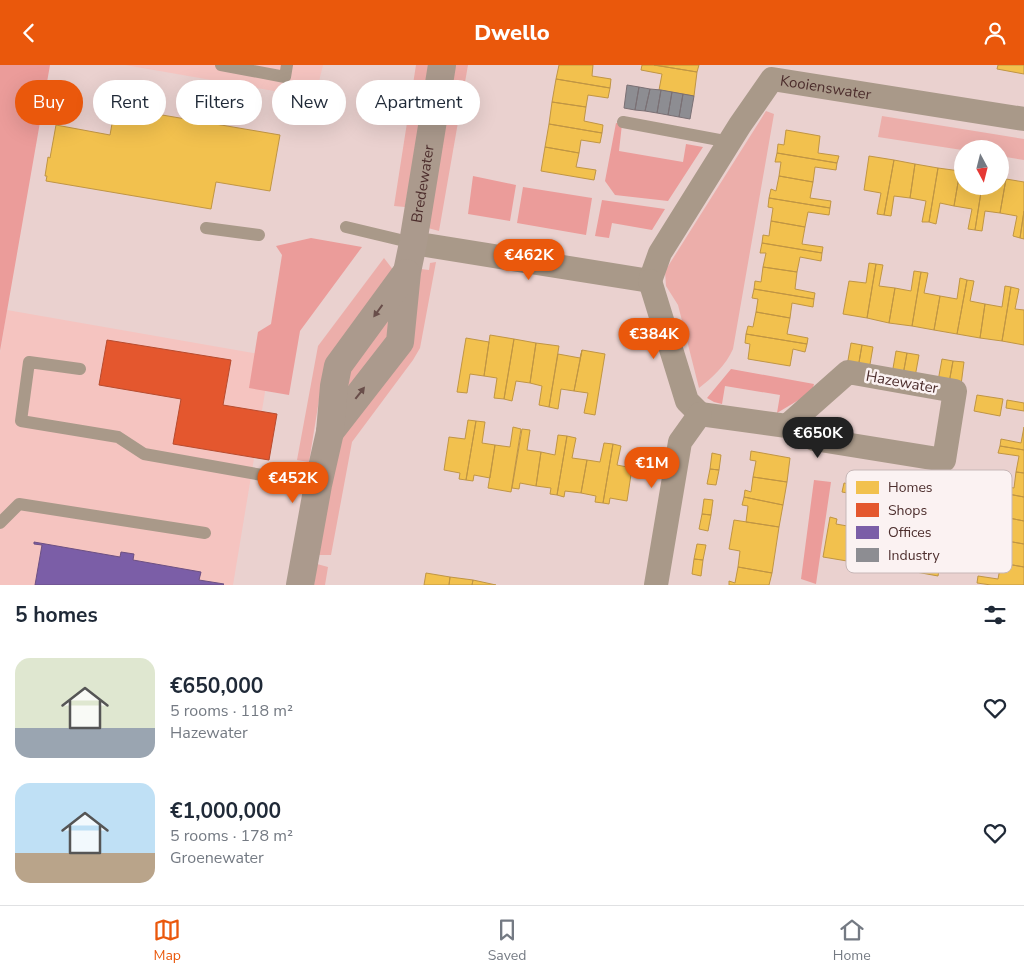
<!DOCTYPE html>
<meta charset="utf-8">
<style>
:root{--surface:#fff;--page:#f6f6f7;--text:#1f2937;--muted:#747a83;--line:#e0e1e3;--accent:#ea580c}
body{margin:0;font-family:"Nunito Sans",sans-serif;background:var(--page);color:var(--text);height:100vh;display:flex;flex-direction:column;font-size:19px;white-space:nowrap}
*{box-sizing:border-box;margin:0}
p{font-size:16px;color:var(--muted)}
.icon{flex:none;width:28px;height:28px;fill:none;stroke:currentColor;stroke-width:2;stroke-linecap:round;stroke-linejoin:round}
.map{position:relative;height:520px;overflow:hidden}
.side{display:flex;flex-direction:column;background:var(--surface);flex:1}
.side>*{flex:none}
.guide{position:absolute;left:15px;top:15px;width:500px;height:45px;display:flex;gap:10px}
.needle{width:32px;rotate:173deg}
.buttons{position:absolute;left:954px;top:75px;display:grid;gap:10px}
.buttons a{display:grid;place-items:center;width:55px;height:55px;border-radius:50%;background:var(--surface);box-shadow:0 5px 20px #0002;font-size:25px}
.price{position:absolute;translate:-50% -42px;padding:0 11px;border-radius:18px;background:var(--accent);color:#fff;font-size:16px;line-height:32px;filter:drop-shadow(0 1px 2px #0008)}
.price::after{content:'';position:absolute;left:50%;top:30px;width:15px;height:11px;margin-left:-8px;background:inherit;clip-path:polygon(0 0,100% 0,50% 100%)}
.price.selected{background:#222;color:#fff}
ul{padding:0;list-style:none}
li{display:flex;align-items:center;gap:15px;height:125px;padding:0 15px}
li span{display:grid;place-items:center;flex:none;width:140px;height:100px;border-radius:15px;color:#555}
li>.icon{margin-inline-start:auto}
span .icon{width:60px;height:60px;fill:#fffc;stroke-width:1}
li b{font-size:21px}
h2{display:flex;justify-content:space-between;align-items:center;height:60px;padding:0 15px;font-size:21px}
.tag{padding:0 18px;border-radius:22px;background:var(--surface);box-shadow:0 5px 20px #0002;font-size:18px;line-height:45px}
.tag.selected{background:var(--accent);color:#fff}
header{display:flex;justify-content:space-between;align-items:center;height:65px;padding:0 15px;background:var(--accent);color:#fff;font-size:22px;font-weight:800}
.dock{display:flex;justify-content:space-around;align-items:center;height:70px;border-top:1px solid var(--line);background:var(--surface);font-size:14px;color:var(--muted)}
.dock a{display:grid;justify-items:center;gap:2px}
.dock .selected{color:var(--accent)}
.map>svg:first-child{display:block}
</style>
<header><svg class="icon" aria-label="back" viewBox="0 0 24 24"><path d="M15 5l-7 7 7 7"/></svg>Dwello<svg class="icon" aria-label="person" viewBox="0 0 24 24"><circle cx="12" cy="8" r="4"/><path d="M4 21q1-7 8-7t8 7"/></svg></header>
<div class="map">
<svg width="1024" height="520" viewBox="0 0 1024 520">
<rect width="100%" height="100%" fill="#ead1cf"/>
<!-- built -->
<path fill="#f5c4c0" d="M125,0h198l-8,33z
M7,245l264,46 -38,229h-233v-232z"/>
<!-- green -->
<path fill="#ecaeaa" d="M416,0h14l-25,142 -11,-1z
M454,0h14l-29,166 -11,-3z
M766,46l8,3 -41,235c-7,16 -21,29 -34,39l-21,-83 -12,-19 -1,-15z
M882,51l142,23v21l-24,-4v-7h-38v1l-84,-13z
M384,193l10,13 -70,98 -15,93 -12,-2 21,-114z
M436,197l-16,86 -7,12 -61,82 -21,113h-12l21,-123 81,-163 8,1 1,-7z
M393,245l-6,30 -46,60 3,-28z
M317,499l11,3 -3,18h-11z"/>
<!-- forest -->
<path fill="#eb9c9a" d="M0,0h50l-50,286z
M616,58l6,1 -3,27 64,11 3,-18 17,3 -35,54 -53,-6 -10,-14z
M473,111l43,9 -6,36 -42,-7z
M523,122l69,11 -6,37 -69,-12z
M602,135l63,9 -13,21 -40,-7 -3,15 -14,-2z
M311,173l51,9 -62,84 -11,64 -40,-7 9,-56 13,-8 11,-69 -6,-9z
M731,304l83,15 -2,8 -35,21 3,-18 -55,-9 -3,18 -8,-2 -7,-4z
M814,415l17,2 -15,102 -15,-5z"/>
<!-- homes -->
<path fill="#f2c14e" stroke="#c09544" d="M559,0h34l-1,11 19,3 -1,9 -54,-9z
M642,0h12l43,7 -3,24 -35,-6 3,-16 -21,-4z
M654,0h45l-2,7z
M998,0h26v9l-27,-5z
M556,14l54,9 -2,10 -20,-3 -2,12 -34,-5z
M552,37l34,5 -2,14 19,4 -1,8 -53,-9z
M115,42l165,28 -10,56 -54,-9 -5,27 -165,-28 1,-5h-2l3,-19 2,1 6,-33 54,10z
M549,59l53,9 -2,10 -19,-3 -2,13 -34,-6z
M786,65l34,6 -2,17 21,3 -2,7 -60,-10 1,-9 6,1z
M545,82l34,6 -3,14 20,3 -2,10 -53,-9z
M777,88l60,10 -1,7 -21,-3 -2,15 -34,-6 2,-14h-6z
M869,91l25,4 -10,55 -7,-1 4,-21 -17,-3z
M894,95l21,4 -5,34 -16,-2 -3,20 -7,-1z
M915,99l23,4 -9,54h-7l4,-21 -16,-3z
M938,103l22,3 -6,35 -14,-3 -4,21 -7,-2z
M960,106l2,1v14h20l-7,44 -7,-1 4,-20 -18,-3z
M779,111l34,6 -3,16 21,3 -1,7 -61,-10 2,-9 5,2z
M1000,113l6,1 -6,34 -15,-2 -3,20 -7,-1 7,-44h18z
M1006,114l18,3v29l-4,27 -7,-2 4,-20 -17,-3z
M769,133l61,10 -1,7 -21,-3 -3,15 -34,-6 2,-13 -5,-1z
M1024,146v28l-4,-1z
M771,156l34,6 -3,17 21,3 -1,6 -60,-10 1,-8 6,1z
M762,178l60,10 -1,8 -21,-4 -3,15 -34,-5 3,-14h-6z
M869,198l7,1 -9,54 -24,-4 6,-33 17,2z
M876,199l7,1 -4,21 16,2 -6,35 -22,-5z
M763,202l34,5 -2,17 20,4 -1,6 -60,-10 1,-8 6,1z
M914,206l7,1 -9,54 -23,-3 6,-35 16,3z
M921,207l7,1 -4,20 16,3 -6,34 -22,-4z
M960,213l7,2 -10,54 -23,-4 6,-34 17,3z
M967,215l7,1 -4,20 15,3 -5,34 -23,-4z
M1005,221l6,1 -9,54 -22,-3 5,-34 17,3z
M1011,222l8,2 -4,20 9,1v35l-22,-4z
M754,224l60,10 -1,8 -21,-4 -2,15 -34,-6 2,-13 -6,-1z
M756,247l34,6 -3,16 21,4 -1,6 -61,-10 2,-8 5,1z
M746,269l61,10 -2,8 -12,-3 -3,17 -42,-7 2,-15 -5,-1z
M490,270l24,4 -10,60 -10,-1 3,-20 -13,-2z
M466,273l23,4 -5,34 -14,-2 -3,19 -10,-1z
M514,274l22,4 -6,40 -14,-2 -4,20 -8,-2z
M536,278l23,3 -10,61 -10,-2 3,-19 -12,-3z
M851,278l11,2 -4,23 -11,-2z
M862,280l11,2 -4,23 -11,-2z
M582,285l23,4 -10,61 -11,-2 4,-20 -14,-2z
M582,285l-8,41 -13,-2 -3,20 -9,-2 9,-53 22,4z
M896,286l11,2 -4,22 -11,-1z
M907,288l12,2 -4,22 -12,-2z
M942,294l11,2 -4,22 -11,-2z
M953,296l11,1 -3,23 -12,-2z
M977,330l26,4 -3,17 -26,-5z
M1007,335l17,3v8l-18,-3z
M468,355l8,1 -10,59 -7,-1 1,-6 -16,-3 5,-33 16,2z
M476,356l9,1 -3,21 13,2 -5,33 -16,-3 -1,6 -7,-1z
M513,362l8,2 -10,63 -23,-4 7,-43 15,2z
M1024,362v23l-24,-4 1,-7 20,4z
M522,364l8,1 -3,20 14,2 -5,34 -16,-3 -1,6 -7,-1z
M558,370l9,1 -10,59 -7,-1 1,-6 -15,-2 5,-34 14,3z
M567,371l9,2 -4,20 15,2 -6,33 -16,-2 -1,6 -7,-2z
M604,378l9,1 -10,59 -8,-1 1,-6 -15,-3 6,-33 13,2z
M613,379l8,2 -4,19 15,3 -5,33 -17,-3 -1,6 -6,-1z
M1000,381l24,4v23l-8,-1 3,-16 -21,-3z
M751,386l39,7 -3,24 -34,-5 3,-16 -6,-1z
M712,388l9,2 -2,15 -9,-1z
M710,404l9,1 -3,15 -9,-1z
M1016,407l8,1v24l-32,-6 1,-7 21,4z
M753,412l34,5 -4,23 -39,-8 1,-7 6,2z
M844,418l15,3 -1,9 -16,-3z
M992,426l32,6v24l-15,-3 2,-16 -20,-4z
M744,432l39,8 -4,22 -33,-5 2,-16 -6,-1z
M704,434l9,1 -2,15 -9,-1z
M702,449l9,1 -3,16 -9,-2z
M830,452l7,2 -1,5 17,3 -6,34 -24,-4z
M1009,453l15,3v23l-40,-7 1,-7 21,3z
M734,455l45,7 -7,46 -34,-6 2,-16 -11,-2z
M922,468l6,1 -1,5 17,3 -6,34 -22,-4z
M984,472l40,7v23l-23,-4 3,-16 -21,-3z
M697,479l9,1 -3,15 -9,-1z
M694,494l9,1 -2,16 -9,-2z
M1001,498l23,4v18h-33l-14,-2 1,-7 20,3z
M738,502l34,6 -3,12h-40v-4l6,2z
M426,508l24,4 -1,8h-25z
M450,512l23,3 -1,5h-23z
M473,515l23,5h-24z"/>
<!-- shops -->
<path fill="#e4572e" stroke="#b74b2e" d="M107,275l124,20 -8,45 54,9 -8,46 -96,-16 8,-45 -82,-14z"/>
<!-- offices -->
<path fill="#7b5ea7" stroke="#6d5082" d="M34,477l86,15 1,-5 13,2 -1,6 68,12 -2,8 25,4 -1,1h-188l7,-40 -8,-1z"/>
<!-- industry -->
<path fill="#8d8d92" stroke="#7a7074" d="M627,20l12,2 -4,23 -11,-2z
M639,22l11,2 -5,22 -10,-1z
M650,24l11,1 -4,23 -12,-2z
M661,25l11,2 -4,23 -11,-2z
M672,27l11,2 -4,23 -11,-2z
M683,29l11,2 -4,23 -11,-2z"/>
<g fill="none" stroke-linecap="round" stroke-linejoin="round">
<!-- lane -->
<path stroke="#a99989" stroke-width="12" d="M221,0l64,12 2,-12
M623,57l107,20
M346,162l67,16
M206,163l53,7
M80,304l-51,-7 -8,59 97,16 26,17 174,31
M0,458l19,-19 186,29"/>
<!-- street -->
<g stroke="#a99989" stroke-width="24">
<path d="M413,178l237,38"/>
<path id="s1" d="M650,216l10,-28 80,-128 32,-46 252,40"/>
<path d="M650,216l37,120 13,13"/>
<path d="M700,349l87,12 27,13 130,21 11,-69 -107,-19 -61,54"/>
<path d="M656,520l24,-143 20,-28"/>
</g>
<!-- secondary -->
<g stroke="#ab9a8d" stroke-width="28">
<path id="s2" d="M330,367l70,-90 7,-70 6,-29 29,-178"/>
<path d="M300,520l18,-100 12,-53 4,-46 4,-20 68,-93"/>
</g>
</g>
<!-- one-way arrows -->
<defs><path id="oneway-solid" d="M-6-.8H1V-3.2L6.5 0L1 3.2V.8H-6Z" transform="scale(1.25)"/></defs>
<g fill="#694e4a">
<use href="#oneway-solid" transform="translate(378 246) rotate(126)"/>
<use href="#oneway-solid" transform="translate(360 328) rotate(-52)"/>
</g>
<g text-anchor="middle" stroke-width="5" stroke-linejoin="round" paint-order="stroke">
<!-- street labels -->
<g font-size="15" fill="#4d2e2d" stroke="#fbf2f2">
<text dy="5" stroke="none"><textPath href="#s1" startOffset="291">Kooienswater</textPath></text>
<text dy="5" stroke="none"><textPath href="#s2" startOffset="274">Bredewater</textPath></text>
<text transform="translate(902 317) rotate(10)" y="5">Hazewater</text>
</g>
</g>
<!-- legend -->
<rect x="846" y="405" width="166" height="103" rx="8" fill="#fbf2f2" stroke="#c7b7b7" stroke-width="1"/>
<rect x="856" y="416" width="23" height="13" fill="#f2c14e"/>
<rect x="856" y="438" width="23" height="14" fill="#e4572e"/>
<rect x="856" y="461" width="23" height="13" fill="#7b5ea7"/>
<rect x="856" y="483" width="23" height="14" fill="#8d8d92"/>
<g font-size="14" fill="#4d2e2d">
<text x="888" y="427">Homes</text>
<text x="888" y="450">Shops</text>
<text x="888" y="472">Offices</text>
<text x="888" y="495">Industry</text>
</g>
</svg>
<div class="buttons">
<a><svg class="needle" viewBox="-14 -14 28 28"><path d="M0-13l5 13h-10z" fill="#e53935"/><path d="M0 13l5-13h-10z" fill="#747a83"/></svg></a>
</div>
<b class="price" style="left:529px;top:216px">€462K</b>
<b class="price" style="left:654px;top:295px">€384K</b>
<b class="price selected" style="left:818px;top:394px">€650K</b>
<b class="price" style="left:652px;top:424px">€1M</b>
<b class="price" style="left:293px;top:439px">€452K</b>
<div class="guide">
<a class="tag selected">Buy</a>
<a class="tag">Rent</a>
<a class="tag">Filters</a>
<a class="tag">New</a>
<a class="tag">Apartment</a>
</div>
</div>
<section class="side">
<h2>5 homes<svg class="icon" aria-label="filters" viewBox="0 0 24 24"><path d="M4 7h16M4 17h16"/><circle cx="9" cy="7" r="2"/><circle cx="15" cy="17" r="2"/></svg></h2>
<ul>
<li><span style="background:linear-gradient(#dfe7d0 70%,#9aa5b1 0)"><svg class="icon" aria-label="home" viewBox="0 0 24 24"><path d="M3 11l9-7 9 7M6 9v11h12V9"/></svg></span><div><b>€650,000</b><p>5 rooms · 118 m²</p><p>Hazewater</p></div><svg class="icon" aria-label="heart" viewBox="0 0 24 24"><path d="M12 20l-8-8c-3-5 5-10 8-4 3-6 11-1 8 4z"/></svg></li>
<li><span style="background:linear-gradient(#bfe0f5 70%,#b9a48a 0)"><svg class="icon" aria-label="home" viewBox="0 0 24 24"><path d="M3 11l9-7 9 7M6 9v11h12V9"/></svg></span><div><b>€1,000,000</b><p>5 rooms · 178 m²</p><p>Groenewater</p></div><svg class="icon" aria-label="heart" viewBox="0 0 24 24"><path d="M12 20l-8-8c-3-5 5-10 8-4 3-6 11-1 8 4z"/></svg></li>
</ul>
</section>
<nav class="dock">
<a class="selected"><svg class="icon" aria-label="map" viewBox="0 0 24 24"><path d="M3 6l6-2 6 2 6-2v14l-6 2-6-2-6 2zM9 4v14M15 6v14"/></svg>Map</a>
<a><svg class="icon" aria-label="saved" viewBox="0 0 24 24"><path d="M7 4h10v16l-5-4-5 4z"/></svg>Saved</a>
<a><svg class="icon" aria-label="home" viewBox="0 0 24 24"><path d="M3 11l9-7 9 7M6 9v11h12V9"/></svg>Home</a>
</nav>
